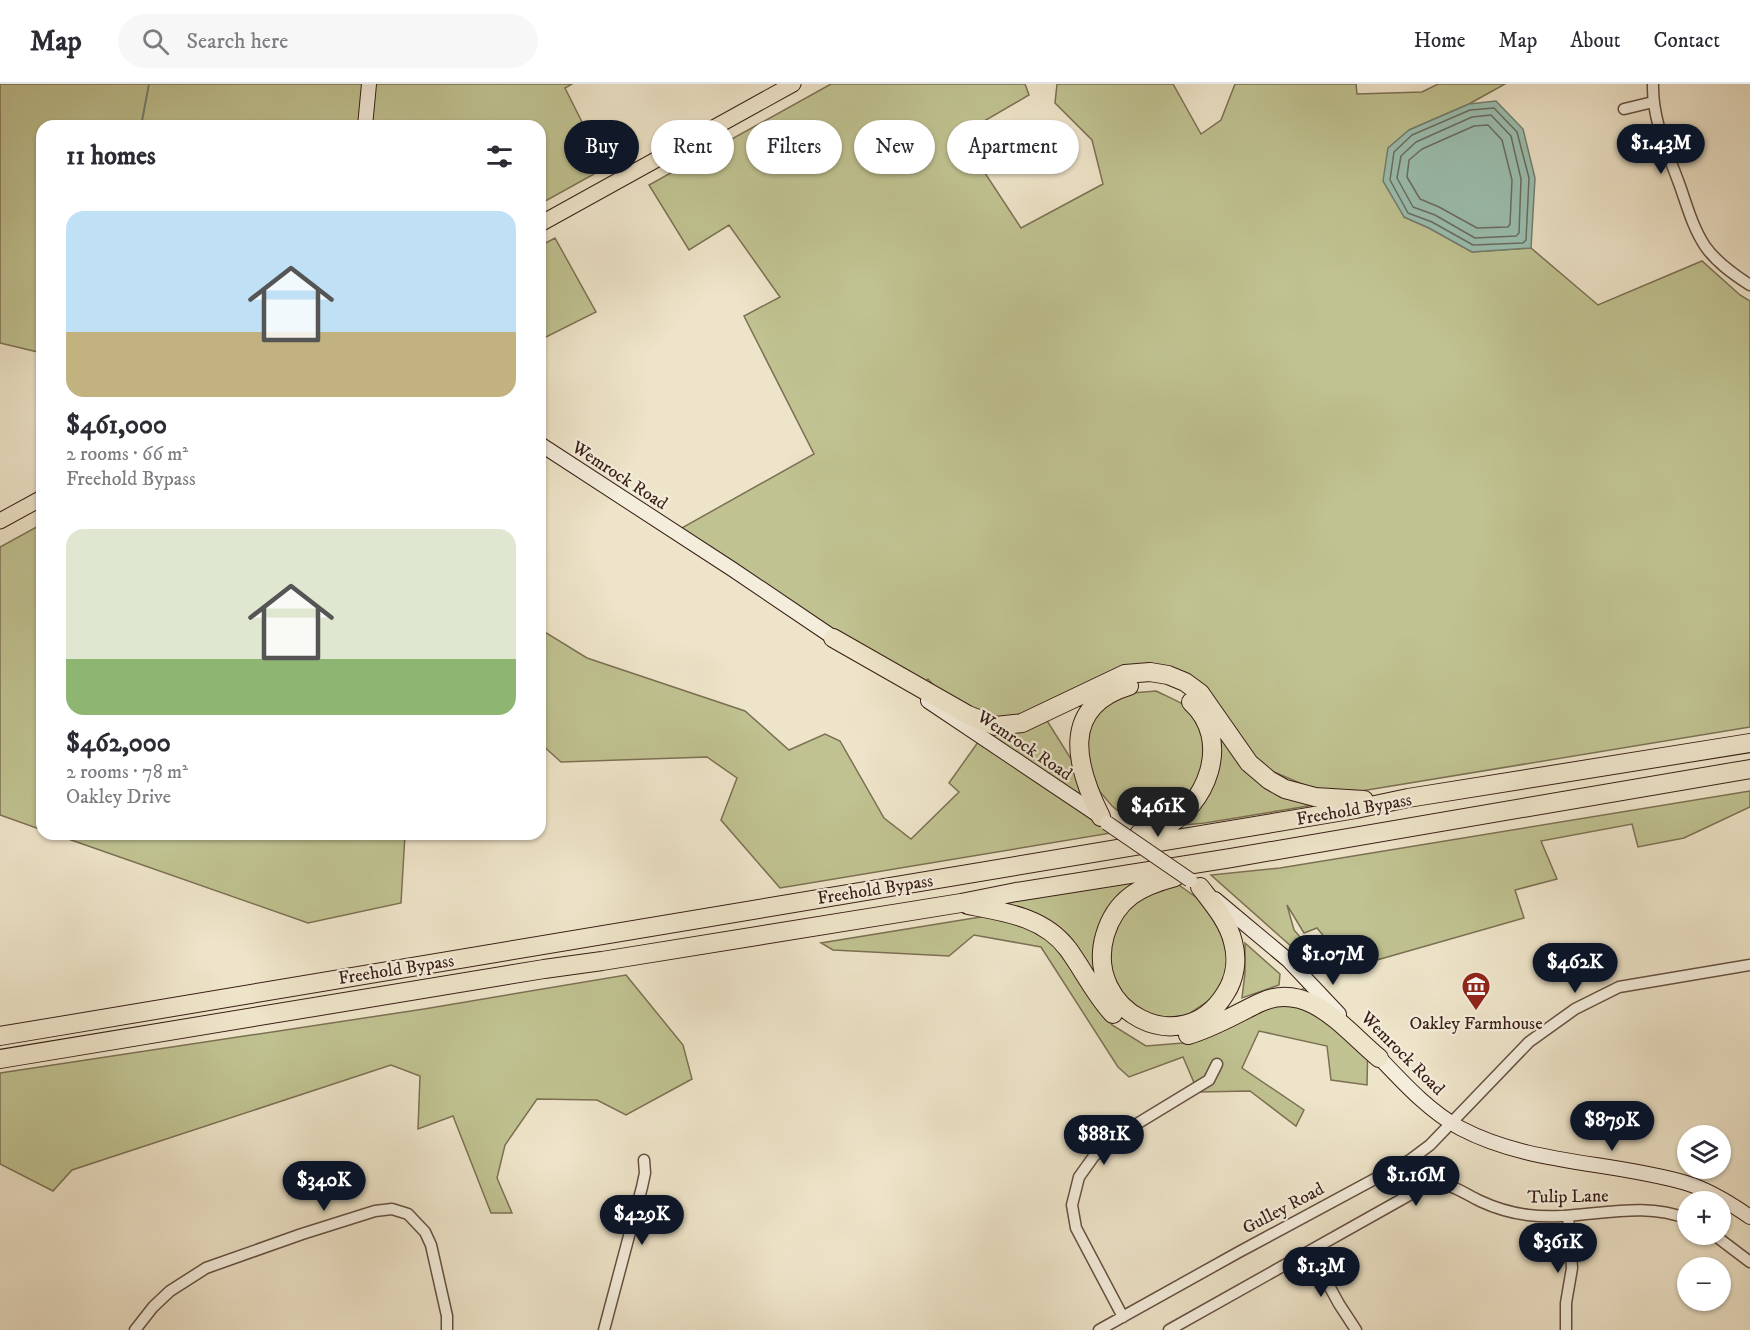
<!DOCTYPE html>
<meta charset="utf-8">
<style>
:root{--surface:#fff;--page:#f7f7f7;--text:#2b2b33;--muted:#7c7c81;--line:#e1e1e2;--accent:#111827}
body{margin:0;font-family:"IM FELL DW Pica",serif;background:var(--page);color:var(--text);height:100vh;display:flex;flex-direction:column;font-size:22px;white-space:nowrap}
*{box-sizing:border-box;margin:0}
p{font-size:20px;color:var(--muted)}
.icon{flex:none;width:33px;height:33px;fill:none;stroke:currentColor;stroke-width:2;stroke-linecap:round;stroke-linejoin:round}
.map{position:relative;flex:1;overflow:hidden}
.side{position:absolute;left:36px;top:36px;width:510px;height:720px;display:flex;flex-direction:column;background:var(--surface);border-radius:18px;box-shadow:0 2px 4px #0004}
.side>*{flex:none}
.top-card{position:absolute;left:564px;top:36px;width:570px;height:54px;display:flex;gap:12px}
.tools{position:absolute;left:1677px;top:1041px;display:grid;gap:12px}
.tools a{display:grid;place-items:center;width:54px;height:54px;border-radius:50%;background:var(--surface);box-shadow:0 2px 4px #0004;font-size:30px}
.price{position:absolute;translate:-50% -51px;padding:0 14px;border-radius:21px;background:var(--accent);color:#fff;font-size:20px;line-height:39px;filter:drop-shadow(0 2px 3px #0008)}
.price::after{content:'';position:absolute;left:50%;top:36px;width:18px;height:14px;margin-left:-9px;background:inherit;clip-path:polygon(0 0,100% 0,50% 100%)}
.price.on{background:#222;color:#fff}
ul{padding:0;list-style:none}
li{display:grid;align-content:center;gap:12px;height:318px;padding:0 30px}
li span{display:grid;place-items:center;height:186px;border-radius:18px;color:#555}
li>.icon{margin-inline-start:auto}
span .icon{width:108px;height:108px;fill:#fffc;stroke-width:1}
li b{font-size:26px}
h2{display:flex;justify-content:space-between;align-items:center;height:72px;padding:0 30px;font-size:26px}
.pill{padding:0 21px;border-radius:27px;background:var(--surface);box-shadow:0 2px 4px #0004;font-size:21px;line-height:54px}
.pill.on{background:var(--accent);color:#fff}
header{display:flex;align-items:center;gap:36px;box-sizing:border-box;height:84px;padding:0 30px;background:var(--surface);border-bottom:2px solid var(--line)}
header strong{font-size:28px}
nav{display:flex;gap:33px;margin-inline-start:auto;font-size:21px}
.search{width:420px;height:54px;background:var(--page);display:flex;align-items:center;gap:15px;box-sizing:border-box;padding:0 21px;border-radius:33px;color:var(--muted);font-size:22px}
.map>svg:first-child{display:block}
</style>
<header>
<strong>Map</strong>
<div class="search"><svg class="icon" aria-label="search" viewBox="0 0 24 24"><circle cx="10" cy="10" r="6"/><path d="M15 15l6 6"/></svg>Search here</div>
<nav><a>Home</a><a>Map</a><a>About</a><a>Contact</a></nav>
</header>
<div class="map">
<svg width="1750" height="1246" viewBox="0 0 1750 1246">
<rect width="100%" height="100%" fill="#eee4c9"/>
<filter id="stains"><feTurbulence type="fractalNoise" baseFrequency=".00333" numOctaves="4"/><feColorMatrix values="0 0 0 0 .2 0 0 0 0 .09 0 0 0 0 .02 0 0 0 .5 -.17"/></filter>
<radialGradient id="worn" r=".72"><stop offset=".6" stop-color="#630" stop-opacity="0"/><stop offset="1" stop-color="#630" stop-opacity=".3"/></radialGradient>
<!-- green -->
<path fill="#c0c291" stroke="#7c7053" stroke-width="1.5" d="M0,0h362l11,3v-3h199l-7,4 40,80 -65,36v-78h-498v227l-42,-10z
M831,0h194l4,11 -69,40 61,93 82,-44 -11,-44 -37,-37 2,-19h116l28,50 20,-14 14,-36h121l1,10 65,-2 16,-8h67l-36,20 -60,26 -5,87 25,11 43,24 59,-4 67,57 104,-44 38,34 10,6v426l-401,66 -28,-1 -59,-25 -81,-96 -55,-5 -87,42 78,124 -337,56 -59,-68 16,-42 -30,-21 -146,5 -21,-19v-114l47,29 158,53 44,39 36,-16 15,7 44,77 27,21 48,-47 -10,-9 32,-45 -53,-59 -15,12 -242,-157 143,-80 -70,-138 36,-19 -51,-72 -40,25 -40,-65z
M555,154l41,74 -56,28v-94z
M42,440v306l-42,-15v-268z
M1156,607c10,5 23,10 33,17 9,6 14,22 15,32 3,48 -22,74 -67,86l-25,-20 -17,-20 -10,-49 14,-28 33,-16z
M1212,635l33,48 69,38 -109,18 -31,3 31,-29z
M1750,707v16l-66,31 -46,9 -6,-23 -91,17 16,38 -42,11 9,28 -154,44 -16,11 -37,-45 -13,5 -17,-28 7,25 30,35 -5,6 -108,-96 69,-7z
M54,750h351l-4,69 -93,20z
M1145,792c-18,19 -45,40 -51,66 -2,14 3,32 6,46l-34,-49 -70,-35z
M1176,799l31,22 21,34 -2,39 -15,21 -24,16 -26,4 -24,-11 -21,-16 -9,-28 3,-29 11,-20 23,-20z
M1017,827l30,25 65,89 34,21 37,-3 131,-59 54,55 -1,46 -36,-5 -4,-34 -68,-15 -17,37 62,42 -8,16 -46,-35 -52,1 -15,-35 -54,20 -11,-10 -77,-120 -67,-12 -25,21 -116,-6 -12,-7z
M1245,859l35,31 -1,11 -37,13 3,-25z
M626,891l57,70 9,34 -66,36 -29,-15 -60,-1 -32,46 -8,33 15,35h-21l-38,-97 -35,13 2,-53 -29,-11 -319,105 -19,21 -53,-27v-91l424,-64z"/>
<!-- water -->
<path fill="#9bbfb0" stroke="#737f72" stroke-width="1.5" d="M1496,17l27,28 12,49 -4,70 -59,4 -43,-24 -25,-11 -21,-36 5,-33 21,-18 60,-26z"/>
<g fill="none" stroke-linecap="round" stroke-linejoin="round">
<!-- shore -->
<path stroke="#6a6e62" stroke-width="1.5" d="M1494,24l23,24 12,46 -3,62 -3,3 -50,2 -41,-23 -24,-9 -18,-33 4,-28 18,-17 58,-25z
M1491,31l20,21 10,43 -2,54 -3,3 -41,2 -40,-23 -22,-8 -16,-29 4,-22 15,-14 56,-25z
M1488,41l14,15 10,40 -2,44 -2,3 -31,1 -38,-21 -19,-8 -13,-22 2,-17 13,-11 52,-23z"/>
<!-- stream -->
<path stroke="#737f72" stroke-width="2" d="M141,42l8,-42"/>
<!-- street casing -->
<g stroke="#665042" stroke-width="13">
<path id="street" d="M1653,0c-1,36 15,69 27,102 7,20 13,42 25,60 11,16 28,28 45,39
M1624,25l29,-7
M1713,1150l37,28
M1310,1167l29,53 17,26
M1123,1233l-47,-89 -4,-23 7,-28 15,-21 18,-17 97,-59 8,-16
M135,1246l18,-23 17,-16 36,-23 96,-34 73,-23 17,-2 16,5 17,18 6,13 16,71v14
M604,1246l38,-143 3,-14 -1,-13
M1099,1246l140,-78 171,-92 20,-15 99,-103 46,-33 44,-22 131,-22
M1169,1246l260,-146c20,-3 34,9 51,17 15,7 32,12 48,14 54,7 108,-17 160,4
M1566,1246v-27l6,-35 -4,-52"/>
</g>
<!-- secondary casing -->
<g stroke="#381e15" stroke-width="16">
<path id="secondary" d="M365,42l4,-42
M540,360l192,125 108,73
M928,617l173,116
M1215,815l73,61 51,54
M1374,968c26,27 53,58 86,76 70,37 151,33 226,55 23,7 44,20 64,34"/>
</g>
<!-- primary casing -->
<g stroke="#381e15" stroke-width="17">
<path id="primary" d="M540,140l253,-140
M0,437l42,-23"/>
</g>
<!-- highway casing -->
<g stroke="#381e15" stroke-width="20">
<path id="highway" d="M833,554l135,77 28,11 26,-3 103,-49 25,-2 18,3 17,7 15,11 49,70 20,17 16,9 30,8 49,3
M1101,733c-25,-50 -42,-110 28,-131
M1139,750c7,-2 16,-2 22,-5 46,-22 72,-89 30,-127
M1175,793c-34,9 -59,21 -70,58 -22,76 77,128 120,59 10,-15 13,-34 8,-52 -5,-21 -20,-38 -33,-55
M968,821c37,7 76,12 100,44 16,22 27,46 45,65
M1188,951c25,-7 48,-21 71,-32 49,-24 86,27 120,55
M0,952l1356,-227 52,-11 342,-55
M0,975l544,-90 58,-8 359,-58 55,-11 215,-34 519,-89"/>
</g>
<!-- street -->
<use href="#street" stroke="#f4eddc" stroke-width="10"/>
<!-- secondary -->
<use href="#secondary" stroke="#f4eddc" stroke-width="14"/>
<!-- primary -->
<use href="#primary" stroke="#eee4c9" stroke-width="15"/>
<!-- highway -->
<use href="#highway" stroke="#eee4c9" stroke-width="18"/>
<!-- secondary-bridge casing -->
<g stroke="#381e15" stroke-width="16" stroke-linecap="butt">
<path id="secondary-bridge" d="M1107,739l83,57"/>
</g>
<!-- secondary-bridge -->
<use href="#secondary-bridge" stroke="#f4eddc" stroke-width="14"/>
</g>
<!-- icons -->
<defs>
<g id="museum-pin" transform="scale(1.5)"><path d="M0 17L-7.5 6A9.5 9.5 0 1 1 7.5 6Z" fill="#8f2418" stroke="#f4eddc"/><path d="M0-6L6-3V-2H-6V-3ZM-5-1h2V3h-2ZM-1-1h2V3h-2ZM3-1h2V3H3ZM-6 4H6V6H-6Z" fill="#fff"/></g>
</defs>
<g fill-rule="evenodd">
<use href="#museum-pin" x="1476" y="902"/>
</g>
<g text-anchor="middle" stroke-width="4.5" stroke-linejoin="round" paint-order="stroke">
<!-- street labels -->
<g font-size="18" fill="#381e15" stroke="#f4eddc">
<text transform="translate(620 391) rotate(33)" y="6">Wemrock Road</text>
<text transform="translate(1025 661) rotate(34)" y="6">Wemrock Road</text>
<text transform="translate(1354 725) rotate(-10)" y="6">Freehold Bypass</text>
<text transform="translate(875 805) rotate(-9)" y="6">Freehold Bypass</text>
<text transform="translate(396 885) rotate(-9)" y="6">Freehold Bypass</text>
<text transform="translate(1403 969) rotate(45)" y="6">Wemrock Road</text>
<text transform="translate(1568 1112) rotate(-1)" y="6">Tulip Lane</text>
<text transform="translate(1283 1124) rotate(-28)" y="6">Gulley Road</text>
</g>
<!-- poi labels -->
<g font-size="18" fill="#381e15" stroke="#f4eddc">
<text x="1476" y="945">Oakley Farmhouse</text>
</g>
</g>
<rect width="100%" height="100%" filter="url(#stains)"/>
<rect width="100%" height="100%" fill="url(#worn)"/>
</svg>
<div class="tools">
<a><svg class="icon" aria-label="layers" viewBox="0 0 24 24"><path d="M12 4l9 5-9 5-9-5zM3 14l9 5 9-5"/></svg></a>
<a>+</a>
<a>−</a>
</div>
<b class="price" style="left:1661px;top:91px">$1.43M</b>
<b class="price on" style="left:1158px;top:754px">$461K</b>
<b class="price" style="left:1333px;top:902px">$1.07M</b>
<b class="price" style="left:1575px;top:910px">$462K</b>
<b class="price" style="left:1612px;top:1068px">$879K</b>
<b class="price" style="left:1104px;top:1082px">$881K</b>
<b class="price" style="left:1416px;top:1123px">$1.16M</b>
<b class="price" style="left:324px;top:1128px">$340K</b>
<b class="price" style="left:642px;top:1162px">$429K</b>
<b class="price" style="left:1558px;top:1190px">$361K</b>
<b class="price" style="left:1321px;top:1214px">$1.3M</b>
<div class="top-card">
<a class="pill on">Buy</a>
<a class="pill">Rent</a>
<a class="pill">Filters</a>
<a class="pill">New</a>
<a class="pill">Apartment</a>
</div>
<section class="side">
<h2>11 homes<svg class="icon" aria-label="filters" viewBox="0 0 24 24"><path d="M4 7h16M4 17h16"/><circle cx="9" cy="7" r="2"/><circle cx="15" cy="17" r="2"/></svg></h2>
<ul>
<li><span style="background:linear-gradient(#bfe0f5 65%,#c2b280 0)"><svg class="icon" aria-label="home" viewBox="0 0 24 24"><path d="M3 11l9-7 9 7M6 9v11h12V9"/></svg></span><div><b>$461,000</b><p>2 rooms · 66 m²</p><p>Freehold Bypass</p></div></li>
<li><span style="background:linear-gradient(#dfe7d0 70%,#8fb573 0)"><svg class="icon" aria-label="home" viewBox="0 0 24 24"><path d="M3 11l9-7 9 7M6 9v11h12V9"/></svg></span><div><b>$462,000</b><p>2 rooms · 78 m²</p><p>Oakley Drive</p></div></li>
</ul>
</section>
</div>
